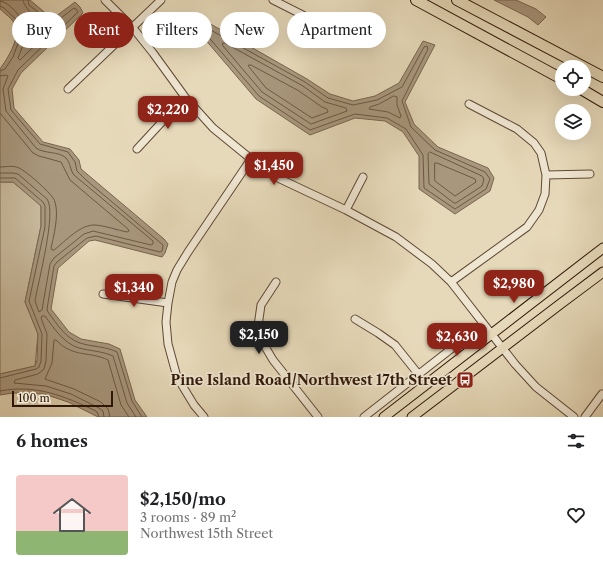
<!DOCTYPE html>
<meta charset="utf-8">
<style>
:root{--surface:#fff;--page:#f6f6f6;--text:#202124;--muted:#757577;--line:#e0e0e0;--accent:#8f2418}
body{margin:0;font-family:"Libre Caslon Text",serif;background:var(--page);color:var(--text);height:100vh;display:flex;flex-direction:column;font-size:15px;white-space:nowrap}
*{box-sizing:border-box;margin:0}
p{font-size:13px;color:var(--muted)}
.icon{flex:none;width:22px;height:22px;fill:none;stroke:currentColor;stroke-width:2;stroke-linecap:round;stroke-linejoin:round}
.map{position:relative;height:417px;overflow:hidden}
.details{display:flex;flex-direction:column;background:var(--surface);flex:1}
.details>*{flex:none}
.hud{position:absolute;left:12px;top:12px;width:400px;height:36px;display:flex;gap:8px}
.buttons{position:absolute;left:555px;top:60px;display:grid;gap:8px}
.buttons a{display:grid;place-items:center;width:36px;height:36px;border-radius:50%;background:var(--surface);box-shadow:0 4px 16px #0002;font-size:20px}
.scale{position:absolute;left:12px;bottom:10px;width:101px;box-sizing:border-box;padding-left:4px;border:2px solid #301809;border-top:0;font-size:11px;line-height:14px;white-space:nowrap;color:#301809;-webkit-text-stroke:3px #efe6d2;paint-order:stroke}
.price{position:absolute;translate:-50% -34px;padding:0 9px;border-radius:8px;background:var(--accent);color:#fff;font-size:13px;line-height:26px;filter:drop-shadow(0 1px 2px #0008)}
.price::after{content:'';position:absolute;left:50%;top:24px;width:12px;height:9px;margin-left:-6px;background:inherit;clip-path:polygon(0 0,100% 0,50% 100%)}
.price.active{background:#222;color:#fff}
ul{padding:0;list-style:none}
li{display:flex;align-items:center;gap:12px;height:100px;padding:0 16px}
li+li{border-top:1px solid var(--line)}
li span{display:grid;place-items:center;flex:none;width:112px;height:80px;border-radius:4px;color:#555}
li>.icon{margin-inline-start:auto}
span .icon{width:48px;height:48px;fill:#fffc;stroke-width:1}
li b{font-size:17px}
h2{display:flex;justify-content:space-between;align-items:center;height:48px;padding:0 16px;font-size:17px}
.pill{padding:0 14px;border-radius:18px;background:var(--surface);box-shadow:0 4px 16px #0002;font-size:14px;line-height:36px}
.pill.active{background:var(--accent);color:#fff}
.map>svg:first-child{display:block}
</style>
<div class="map">
<svg width="603" height="417" viewBox="0 0 603 417">
<rect width="100%" height="100%" fill="#e6d9b9"/>
<filter id="stains"><feTurbulence type="fractalNoise" baseFrequency=".005" numOctaves="4"/><feColorMatrix values="0 0 0 0 .2 0 0 0 0 .09 0 0 0 0 .02 0 0 0 .5 -.17"/></filter>
<radialGradient id="worn" r=".72"><stop offset=".6" stop-color="#630" stop-opacity="0"/><stop offset="1" stop-color="#630" stop-opacity=".3"/></radialGradient>
<!-- green -->
<path fill="#c7b89b" stroke="#7c6852" d="M0,182h13l28,23v21l-16,76 13,32 -3,32 -35,8z"/>
<!-- water -->
<path fill="#a8977d" stroke="#78644f" d="M0,0h30l20,17h5l20,-15 5,5 3,6 -62,60 -9,16 2,19 29,34 27,7 9,11 2,9 83,70 4,5 -3,9 -3,4 -67,-17 -6,1 -31,27 -7,41 18,23 12,7 28,5 11,5 15,51 12,17h-49l-30,-15 -24,-8 -31,-1 -13,2v-21l35,-8 2,-6 1,-26 -13,-32 16,-76v-20l-28,-24h-13v-113c7,-10 21,-31 15,-44 -2,-6 -11,-12 -15,-16z
M494,0h22l20,9 10,8 -8,8 -10,-8z
M207,22l100,57 23,15 23,7 22,-5 24,-13 24,-42 12,4 -30,57 9,22 24,23 50,21 6,10 -4,13 -35,23 -36,-25v-33l-16,-24 -18,-11 -30,-3 -45,17 -54,-36 -58,-68z"/>
<g fill="none" stroke-linecap="round" stroke-linejoin="round">
<!-- shore -->
<path stroke="#6c5843" stroke-width="1" d="M28,0l1,5 20,16h8l17,-13 2,1 2,3 -60,58 -10,19 3,21 29,34 28,8 7,10 2,9 9,9 77,65 -1,6 -2,1 -64,-16 -9,2 -30,24 -3,4 -7,43 1,3c9,12 17,26 32,31 12,4 25,3 37,9l15,49 10,16
M0,1c6,1 9,4 13,8 19,20 14,26 5,49l2,2 33,-32 -1,-2c-9,0 -28,-17 -29,-26
M0,6l4,2 15,14 2,13 -8,22 -8,12 -5,2
M31,23h3l8,8 -8,8 -2,-2z
M207,28l98,54 23,16 25,7 24,-5 25,-13 22,-40 3,-1 1,3 -26,52 9,26 24,23 50,22 5,7 -4,10 -31,20 -31,-21 -1,-33 -17,-26 -19,-11 -32,-4 -45,16 -51,-34 -54,-63v-2z
M223,43h2l78,43 22,16 21,6 1,3 -36,13 -49,-32 -39,-46z
M249,65h2l48,26 23,16 5,2 1,3 -16,6 -46,-30 -17,-21z
M0,76l6,-1 2,1 -5,13 3,22 30,37c8,6 23,3 30,10 5,6 4,12 8,17l79,66v3l-2,1 -58,-14 -9,3 -30,24 -4,6 -8,46 -3,2 -4,-11c3,-19 22,-89 12,-102l-29,-25 -5,-1h-13
M394,96l3,1v8l4,11 -1,2 -12,-6 -19,-3 1,-2 9,-3z
M0,113l33,40 6,3 22,6 9,18 58,49 1,2 -2,1c-10,-2 -21,-6 -31,-7 -16,-1 -30,16 -42,25h-2l-1,-2c3,-13 8,-33 4,-46 -1,-7 -29,-31 -36,-34 -6,-3 -13,-1 -19,-1
M430,152l52,24 2,3 -2,7 -26,17h-2l-25,-19 -1,-30z
M435,163h2l38,16 1,3 -21,14 -20,-15z
M0,178h15l28,24 2,4v21l-16,74 13,33 -1,27 -2,6 -3,2 -36,9
M0,391c36,-7 64,5 96,20l2,3 1,3
M104,417l-1,-6 -4,-3 -28,-14 -25,-8 -32,-3 1,-3 23,-6 6,-5 2,-8 1,-27 -6,-16 1,-2h3c9,12 18,27 34,32 11,3 23,3 34,8l14,47 9,14
M110,417l-2,-8 -7,-7 -27,-13 -29,-10 7,-16 2,-23h2c17,18 34,11 52,20l13,45 8,12"/>
<!-- minor casing -->
<g stroke="#5e4835" stroke-width="9">
<path id="minor" d="M105,0l28,28 20,25 32,44 28,31 38,31 27,19 68,32 50,27 36,27 19,18 64,82 21,23 38,30
M273,0l85,43
M68,89l93,-89
M137,149l48,-52
M546,175l44,-1
M346,210l17,-33
M276,282l-15,23 -4,28 16,27 45,57
M451,282l76,-55 12,-17 6,-16 1,-19 -5,-22 -7,-10 -17,-14 -48,-25
M103,294l65,9
M355,319l23,14 17,12 24,30
M204,417l-10,-12 -17,-28 -9,-33 -2,-22 2,-19 4,-21 5,-12 11,-18 63,-93
M364,417l119,-93
M585,417l17,-23"/>
</g>
<!-- major casing -->
<g stroke="#301809" stroke-width="11">
<path id="major" d="M384,417l219,-169
M412,417l147,-112 44,-33"/>
</g>
<!-- highway casing -->
<g stroke="#301809" stroke-width="12">
<path id="highway" d="M416,0l146,79
M457,0l146,77
M581,89l22,13"/>
</g>
<!-- minor -->
<use href="#minor" stroke="#efe6d2" stroke-width="7"/>
<!-- major -->
<use href="#major" stroke="#e6d9b9" stroke-width="9"/>
<!-- highway -->
<use href="#highway" stroke="#e6d9b9" stroke-width="10"/>
</g>
<!-- icons -->
<defs>
<g id="bus-square" transform="scale(0.9)"><rect x="-9" y="-9" width="18" height="18" rx="4" fill="#8f2418" stroke="#efe6d2"/><path d="M-5-6H5V4H4V6H2V4H-2V6H-4V4H-5ZM-3.5-4V0h7V-4ZM-3.5 1.2v1.5H-2V1.2ZM2 1.2v1.5H3.5V1.2Z" fill="#fff"/></g>
</defs>
<g fill-rule="evenodd">
<use href="#bus-square" x="465" y="380"/>
</g>
<g text-anchor="middle" stroke-width="3.5" stroke-linejoin="round" paint-order="stroke">
<!-- poi labels -->
<g font-size="14" font-weight="bold" fill="#301809" stroke="#efe6d2" text-anchor="end">
<text x="452" y="385">Pine Island Road/Northwest 17th Street</text>
</g>
</g>
<rect width="100%" height="100%" filter="url(#stains)"/>
<rect width="100%" height="100%" fill="url(#worn)"/>
</svg>
<div class="buttons">
<a><svg class="icon" aria-label="locate" viewBox="0 0 24 24"><circle cx="12" cy="12" r="6"/><path d="M12 2v4M12 18v4M2 12h4M18 12h4"/></svg></a>
<a><svg class="icon" aria-label="layers" viewBox="0 0 24 24"><path d="M12 4l9 5-9 5-9-5zM3 14l9 5 9-5"/></svg></a>
</div>
<div class="scale">100 m</div>
<b class="price" style="left:168px;top:130px">$2,220</b>
<b class="price" style="left:274px;top:186px">$1,450</b>
<b class="price" style="left:514px;top:304px">$2,980</b>
<b class="price" style="left:134px;top:308px">$1,340</b>
<b class="price active" style="left:259px;top:355px">$2,150</b>
<b class="price" style="left:457px;top:357px">$2,630</b>
<div class="hud">
<a class="pill">Buy</a>
<a class="pill active">Rent</a>
<a class="pill">Filters</a>
<a class="pill">New</a>
<a class="pill">Apartment</a>
</div>
</div>
<section class="details">
<h2>6 homes<svg class="icon" aria-label="filters" viewBox="0 0 24 24"><path d="M4 7h16M4 17h16"/><circle cx="9" cy="7" r="2"/><circle cx="15" cy="17" r="2"/></svg></h2>
<ul>
<li><span style="background:linear-gradient(#f6c9c9 70%,#8fb573 0)"><svg class="icon" aria-label="home" viewBox="0 0 24 24"><path d="M3 11l9-7 9 7M6 9v11h12V9"/></svg></span><div><b>$2,150/mo</b><p>3 rooms · 89 m²</p><p>Northwest 15th Street</p></div><svg class="icon" aria-label="heart" viewBox="0 0 24 24"><path d="M12 20l-8-8c-3-5 5-10 8-4 3-6 11-1 8 4z"/></svg></li>
</ul>
</section>
